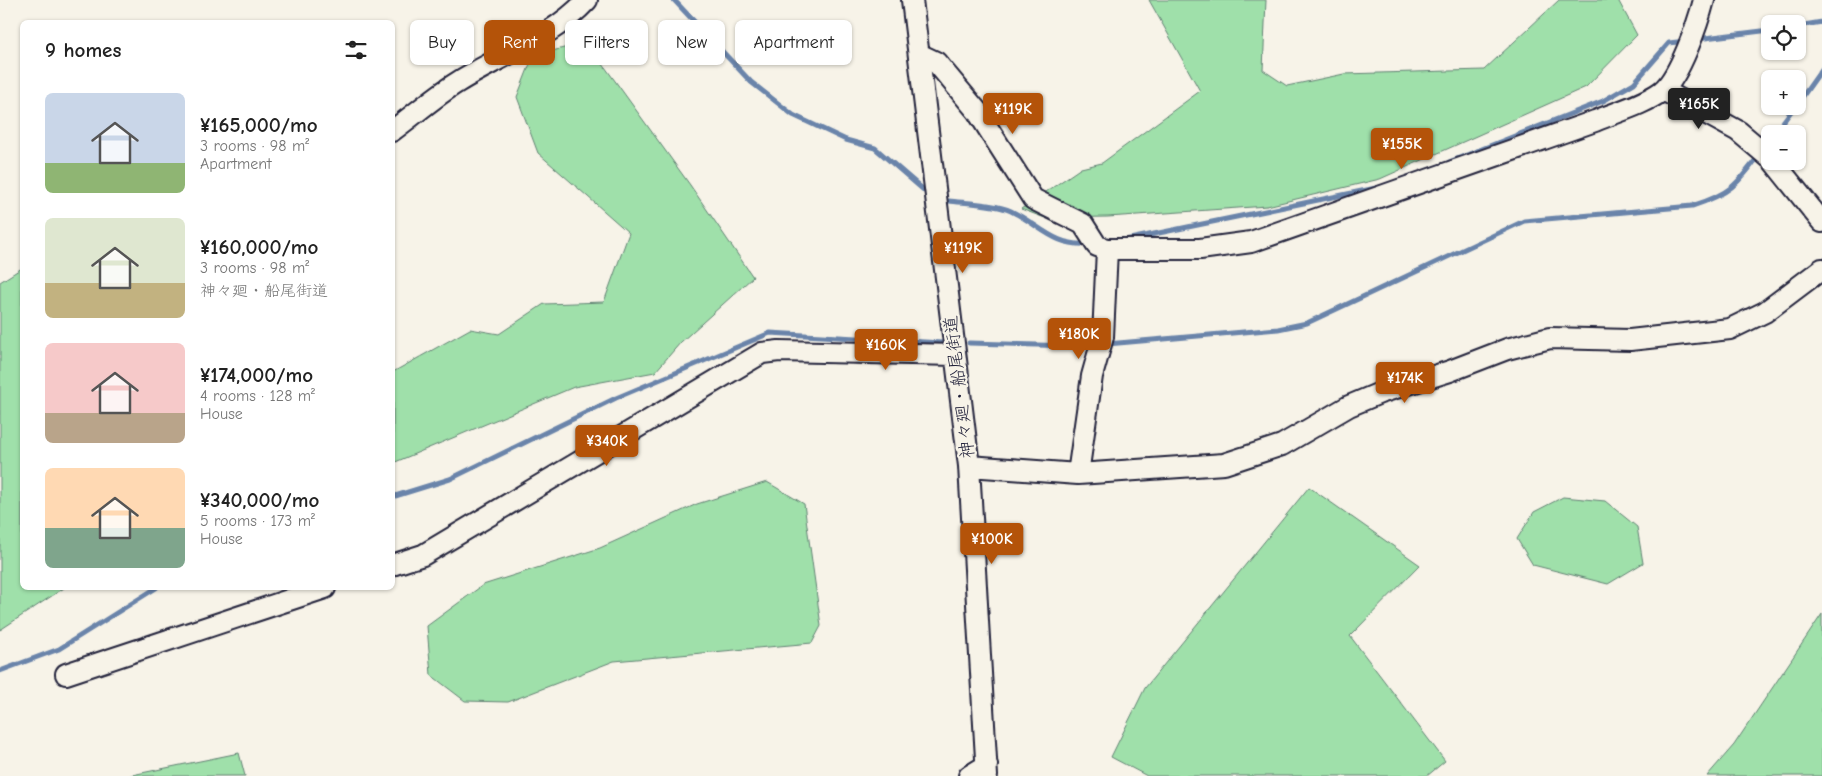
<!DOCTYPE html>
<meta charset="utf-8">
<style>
:root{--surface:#fff;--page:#f2f2f2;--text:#222;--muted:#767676;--accent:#b45309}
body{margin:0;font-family:"Comic Neue","Klee One",sans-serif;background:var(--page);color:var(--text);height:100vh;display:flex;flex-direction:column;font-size:19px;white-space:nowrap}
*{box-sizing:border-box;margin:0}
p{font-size:16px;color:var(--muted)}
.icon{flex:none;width:28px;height:28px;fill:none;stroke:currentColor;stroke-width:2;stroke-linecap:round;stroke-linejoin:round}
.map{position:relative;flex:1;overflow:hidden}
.drawer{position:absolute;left:20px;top:20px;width:375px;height:570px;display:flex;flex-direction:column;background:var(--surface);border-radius:8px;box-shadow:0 1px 4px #0004}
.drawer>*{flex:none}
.top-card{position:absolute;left:410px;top:20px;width:475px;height:45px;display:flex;gap:10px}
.buttons{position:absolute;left:1761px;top:15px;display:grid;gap:10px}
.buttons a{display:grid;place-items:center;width:45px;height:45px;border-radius:8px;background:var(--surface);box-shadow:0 1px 4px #0004;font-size:25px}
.price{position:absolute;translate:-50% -42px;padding:0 11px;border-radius:5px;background:var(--accent);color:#fff;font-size:16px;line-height:32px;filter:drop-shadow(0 1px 2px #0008)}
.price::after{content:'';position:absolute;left:50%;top:30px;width:15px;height:11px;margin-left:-8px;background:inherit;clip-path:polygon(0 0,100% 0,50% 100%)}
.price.on{background:#222;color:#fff}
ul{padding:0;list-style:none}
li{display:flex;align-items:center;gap:15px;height:125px;padding:0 25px}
li span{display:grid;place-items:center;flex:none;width:140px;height:100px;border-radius:8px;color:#555}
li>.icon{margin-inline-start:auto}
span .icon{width:60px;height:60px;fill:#fffc;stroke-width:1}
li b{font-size:21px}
h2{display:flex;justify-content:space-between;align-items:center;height:60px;padding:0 25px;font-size:21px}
.chip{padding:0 18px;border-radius:8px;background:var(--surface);box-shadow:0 1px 4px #0004;font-size:18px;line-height:45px}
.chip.on{background:var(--accent);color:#fff}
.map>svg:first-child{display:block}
</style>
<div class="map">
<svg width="1822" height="776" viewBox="0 0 1822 776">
<rect width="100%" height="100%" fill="#f7f3e8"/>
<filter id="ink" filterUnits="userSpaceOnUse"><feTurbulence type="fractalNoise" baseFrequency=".02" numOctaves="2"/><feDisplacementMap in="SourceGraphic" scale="10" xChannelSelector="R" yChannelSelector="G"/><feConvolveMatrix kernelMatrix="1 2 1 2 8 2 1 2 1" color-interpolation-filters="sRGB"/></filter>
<g filter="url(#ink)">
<!-- green -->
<path fill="#9fe0aa" stroke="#608172" d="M1149,0h117l-3,70 24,16 57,-12 140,-4 75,-70h59l19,35 -51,52 -206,92 -113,27 -159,11 -63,1 -24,-9 60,-41 21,-5 98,-72z
M587,42l103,143 63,92 -72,65 -26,30 -81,15 -181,76v-91l77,-43 29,5 45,-30 60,-2 25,-69 -91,-80 -21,-56 16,-41z
M22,268v320h42l-64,42v-348z
M767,482l37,22 17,122 -9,17 -198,18 -106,41 -43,-1 -34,-26 -4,-49 56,-41 117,-37 97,-44z
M1309,487l111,78 -70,71 95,125 -18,15h-280l-36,-19 34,-69z
M1563,497l42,4 32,26 6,36 -35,21 -75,-19 -16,-26 17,-27z
M1822,614v162h-115l27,-31z
M239,753l6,23h-118z"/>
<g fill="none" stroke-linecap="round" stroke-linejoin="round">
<!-- stream -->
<path stroke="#6a84aa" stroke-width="5" d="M674,0l77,82 42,33 53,25 29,8 51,44
M1798,26l24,-4
M1697,39l73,-9
M1798,103l24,-34
M1774,134l21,-28
M1449,162l154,-61 31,-18 35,-40 17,-2
M949,201c17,2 48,3 62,10 29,14 43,36 78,33
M1125,240l256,-53
M969,343l104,3 23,-1
M1107,344l171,-15 29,-6 217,-102 168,-15c38,-12 45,-21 68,-52
M392,497l58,-18 166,-81 154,-65 172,10
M0,671l59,-22 97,-61"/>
<!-- minor casing -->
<g stroke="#22223b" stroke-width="24">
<path id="minor" d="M912,0l57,466 18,310
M919,54l17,8 41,49 56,88 50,25 14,22 10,3h93l51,-7 344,-121c21,-9 48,-16 67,-30 18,-15 36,-68 42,-91
M1663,90l75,41 32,27
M392,131c22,-16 43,-35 66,-49 43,-27 94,-44 129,-82
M1773,161l49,61
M969,466l109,8 146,-10 58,-19 67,-39 31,-13 70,-22 57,-22 43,-11 80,2 100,-11 35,-17 57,-43
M1078,474l14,-98 11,-39 4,-88
M392,565l31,-10 339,-202 17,-2 176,4
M66,674l259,-86
M969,776l18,-11"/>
</g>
<!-- minor -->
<use href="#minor" stroke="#f7f3e8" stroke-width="20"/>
</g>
</g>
<g text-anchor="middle" stroke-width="4.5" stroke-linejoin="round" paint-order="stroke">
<!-- street labels -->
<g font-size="18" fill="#22223b" stroke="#f7f3e8">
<text transform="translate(959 387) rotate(-97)" y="6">神々廻・船尾街道</text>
</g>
</g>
</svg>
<div class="buttons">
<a><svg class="icon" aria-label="locate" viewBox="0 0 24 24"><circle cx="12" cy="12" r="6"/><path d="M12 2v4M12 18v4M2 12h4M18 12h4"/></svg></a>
<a>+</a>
<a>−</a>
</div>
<b class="price on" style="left:1699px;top:130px">¥165K</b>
<b class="price" style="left:1013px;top:135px">¥119K</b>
<b class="price" style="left:1402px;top:170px">¥155K</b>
<b class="price" style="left:963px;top:274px">¥119K</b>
<b class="price" style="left:1079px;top:360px">¥180K</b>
<b class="price" style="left:886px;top:371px">¥160K</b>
<b class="price" style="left:1405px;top:404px">¥174K</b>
<b class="price" style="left:607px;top:467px">¥340K</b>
<b class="price" style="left:992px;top:565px">¥100K</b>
<div class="top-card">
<a class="chip">Buy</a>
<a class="chip on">Rent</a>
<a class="chip">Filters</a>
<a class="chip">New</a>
<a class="chip">Apartment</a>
</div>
<section class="drawer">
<h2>9 homes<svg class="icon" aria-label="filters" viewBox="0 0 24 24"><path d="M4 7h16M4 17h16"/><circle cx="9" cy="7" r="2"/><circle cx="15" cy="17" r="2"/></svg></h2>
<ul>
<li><span style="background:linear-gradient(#c9d6e8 70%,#8fb573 0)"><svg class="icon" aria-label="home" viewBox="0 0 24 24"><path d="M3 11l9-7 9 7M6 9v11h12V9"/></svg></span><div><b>¥165,000/mo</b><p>3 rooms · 98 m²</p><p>Apartment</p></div></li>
<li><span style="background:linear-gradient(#dfe7d0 65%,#c2b280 0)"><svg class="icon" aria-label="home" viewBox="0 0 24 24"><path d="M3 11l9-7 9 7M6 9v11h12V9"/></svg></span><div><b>¥160,000/mo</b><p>3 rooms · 98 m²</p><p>神々廻・船尾街道</p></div></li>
<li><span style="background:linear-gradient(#f6c9c9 70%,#b9a48a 0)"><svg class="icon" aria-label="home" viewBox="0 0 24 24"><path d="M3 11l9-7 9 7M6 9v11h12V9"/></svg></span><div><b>¥174,000/mo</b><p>4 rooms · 128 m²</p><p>House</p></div></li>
<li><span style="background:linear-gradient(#ffd9b3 60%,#7fa58c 0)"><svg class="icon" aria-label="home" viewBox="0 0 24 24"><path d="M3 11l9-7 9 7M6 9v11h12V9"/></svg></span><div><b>¥340,000/mo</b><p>5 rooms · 173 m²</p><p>House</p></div></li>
</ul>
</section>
</div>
